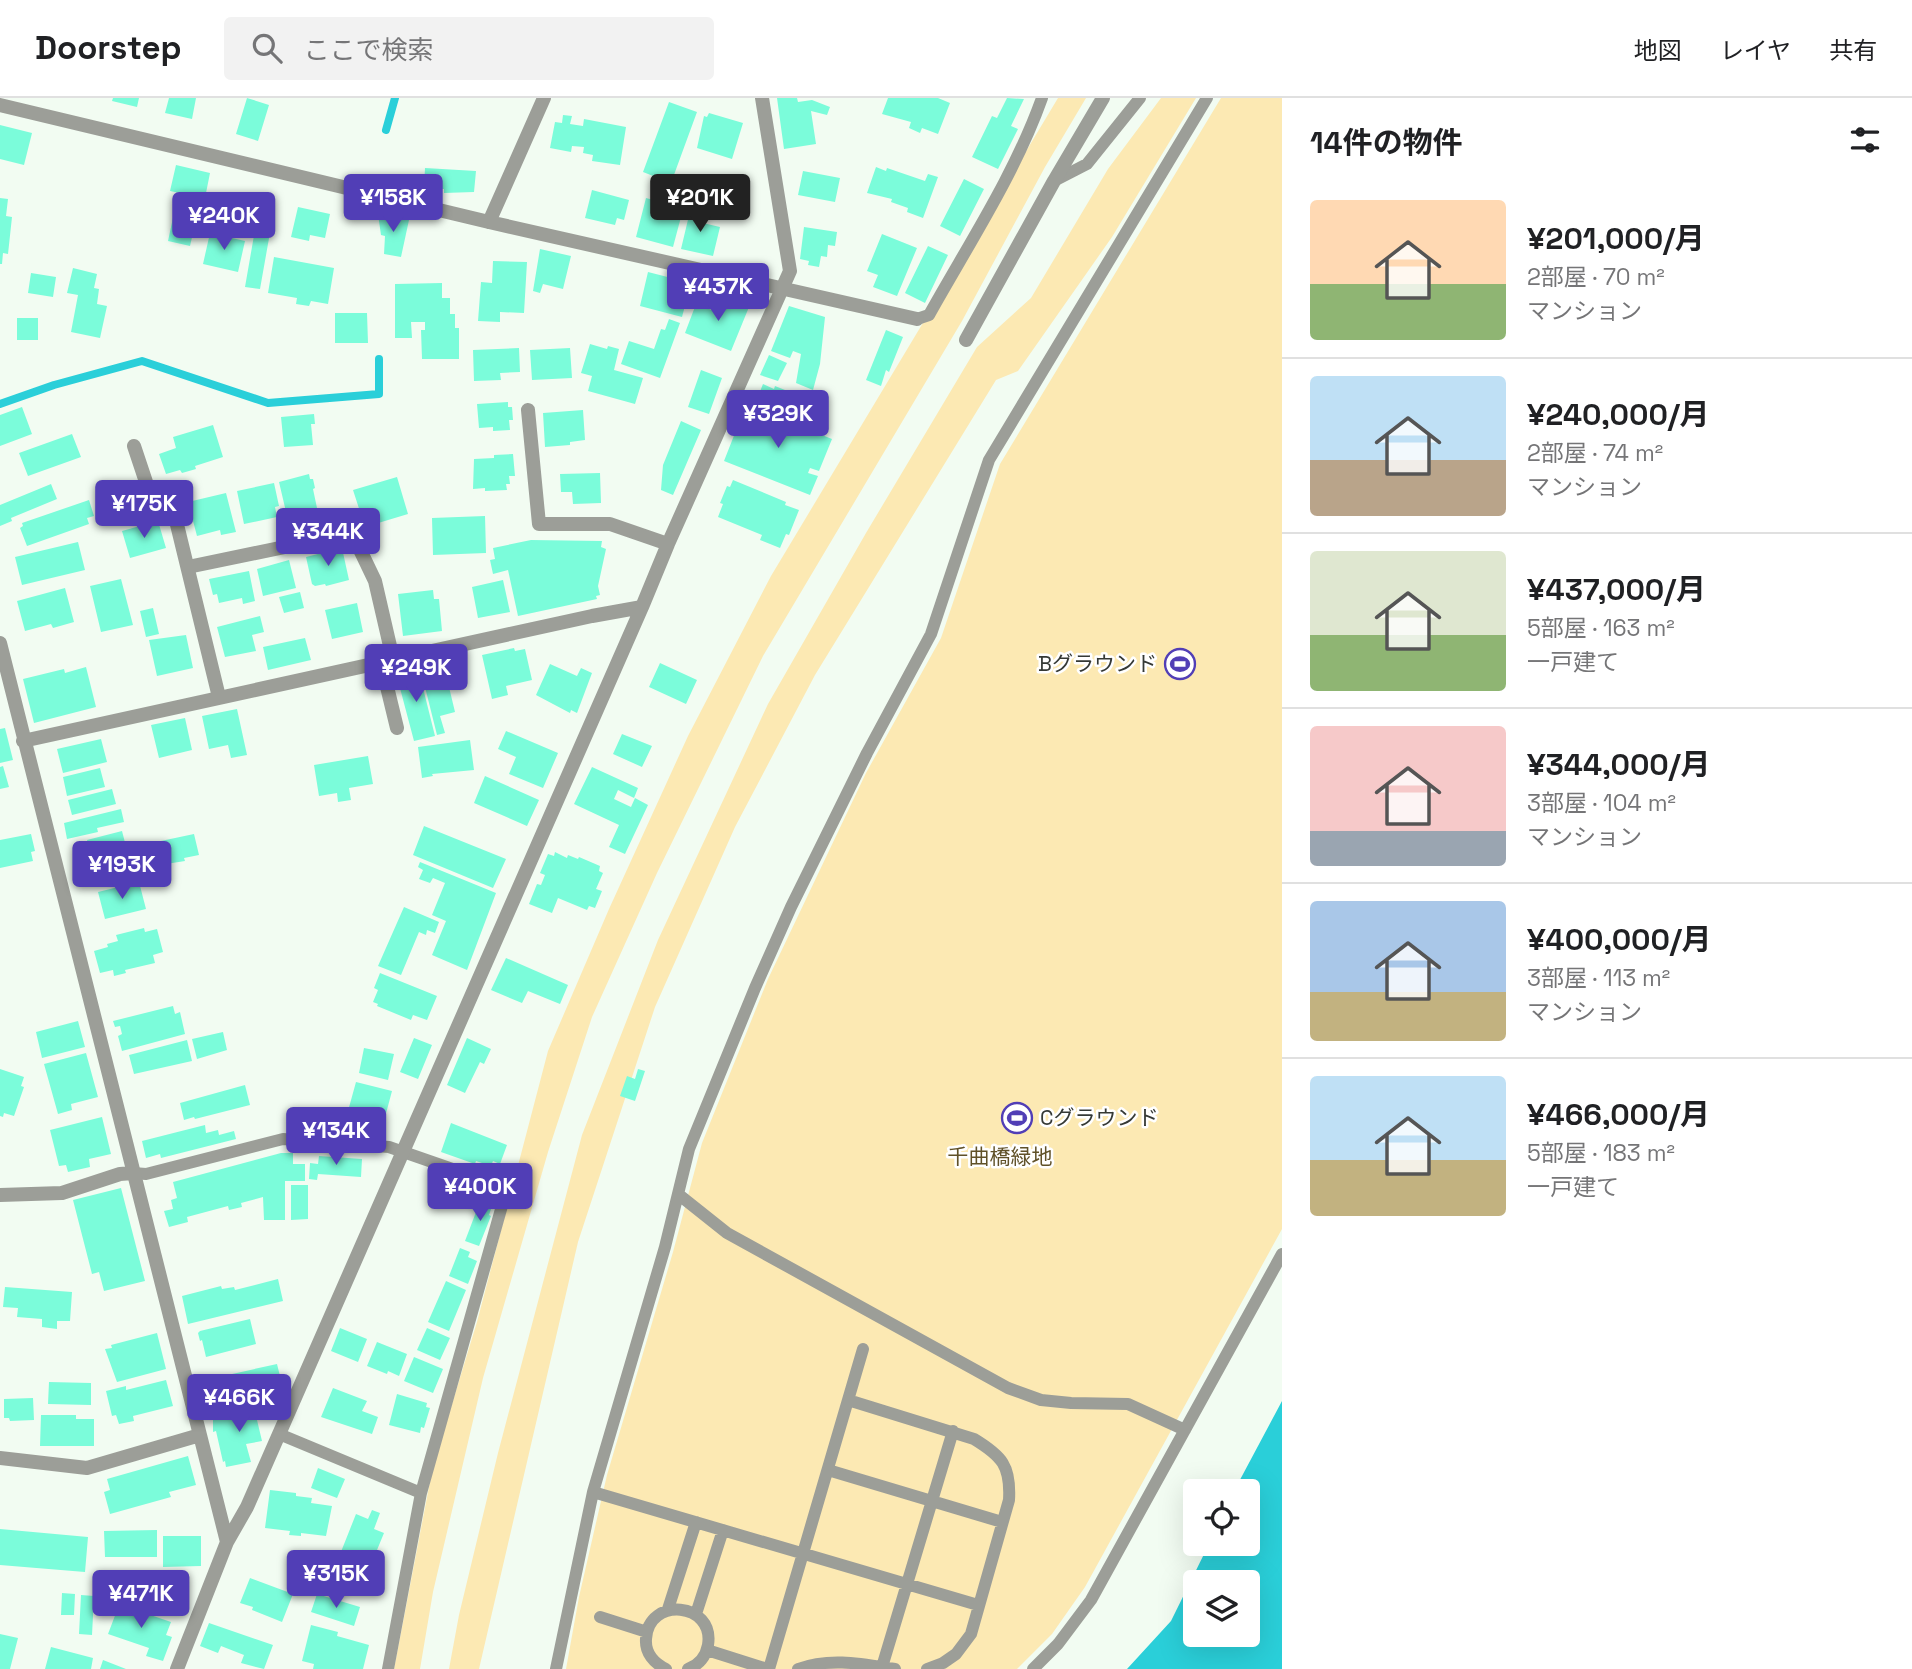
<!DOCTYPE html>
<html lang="ja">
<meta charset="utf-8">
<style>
:root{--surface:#fff;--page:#f2f2f2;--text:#202124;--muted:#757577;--line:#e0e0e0;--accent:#513eb6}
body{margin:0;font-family:"Space Grotesk","Noto Sans JP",sans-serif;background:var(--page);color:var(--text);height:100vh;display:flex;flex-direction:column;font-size:26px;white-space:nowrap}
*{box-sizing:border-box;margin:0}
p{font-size:23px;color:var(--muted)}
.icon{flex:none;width:38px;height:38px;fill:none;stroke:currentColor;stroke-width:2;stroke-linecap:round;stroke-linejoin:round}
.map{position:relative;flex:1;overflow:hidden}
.side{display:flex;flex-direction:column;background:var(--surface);width:630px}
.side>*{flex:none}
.controls{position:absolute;left:1183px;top:1381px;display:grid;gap:14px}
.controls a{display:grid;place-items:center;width:77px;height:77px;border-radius:7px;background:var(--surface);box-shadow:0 7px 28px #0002;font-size:35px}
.price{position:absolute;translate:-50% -60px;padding:0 16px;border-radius:7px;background:var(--accent);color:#fff;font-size:23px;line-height:46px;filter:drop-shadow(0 2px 4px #0008)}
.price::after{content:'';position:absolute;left:50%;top:42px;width:21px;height:16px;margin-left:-10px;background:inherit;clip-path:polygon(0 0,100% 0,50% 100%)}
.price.on{background:#222;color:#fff}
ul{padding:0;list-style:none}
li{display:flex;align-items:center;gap:21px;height:175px;padding:0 28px}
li+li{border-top:2px solid var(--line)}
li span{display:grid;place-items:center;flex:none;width:196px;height:140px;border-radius:7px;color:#555}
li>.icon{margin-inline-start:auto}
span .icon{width:84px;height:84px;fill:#fffc;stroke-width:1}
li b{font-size:30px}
h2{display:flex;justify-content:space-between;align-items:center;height:84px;padding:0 28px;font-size:30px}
header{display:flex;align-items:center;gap:42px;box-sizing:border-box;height:98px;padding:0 35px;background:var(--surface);border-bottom:2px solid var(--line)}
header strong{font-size:33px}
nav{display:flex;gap:38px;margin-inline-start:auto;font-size:24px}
.search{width:490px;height:63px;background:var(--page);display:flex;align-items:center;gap:18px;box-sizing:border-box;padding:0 24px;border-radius:7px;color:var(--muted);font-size:26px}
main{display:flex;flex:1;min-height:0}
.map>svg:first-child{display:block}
</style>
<header>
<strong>Doorstep</strong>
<div class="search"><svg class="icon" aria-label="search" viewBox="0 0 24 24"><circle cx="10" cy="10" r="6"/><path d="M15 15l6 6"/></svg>ここで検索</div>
<nav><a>地図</a><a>レイヤ</a><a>共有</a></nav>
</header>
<main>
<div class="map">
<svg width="1282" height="1571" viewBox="0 0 1282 1571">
<rect width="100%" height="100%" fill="#f2fcf2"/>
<!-- green -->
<path fill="#fce9b3" d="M1058,0h28l-41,69 -83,154 -199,335 -106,217 -65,144 -44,135 -65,226 -50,214 -13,77h-26l39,-203 44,-144 71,-271 61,-142 79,-173 83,-160z
M1161,0h35l-84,139 -94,134 -22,9 -181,295 -80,152 -80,180 -77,235 -99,427h-30l10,-54 39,-162 84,-318 76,-195 110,-236 98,-171 111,-186 54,-49 77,-129z
M1221,0h61v1131l-197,358 -33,47 -35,35h-451l13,-72 28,-122 66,-223 29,-109 66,-164 98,-206 75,-135 59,-174z"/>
<!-- water -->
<path fill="#2acfd9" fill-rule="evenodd" d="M1282,1303v268h-155l44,-48 38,-77h39v-53h-14zM1195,1484h53v52h-53z"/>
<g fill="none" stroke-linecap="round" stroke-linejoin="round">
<!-- stream -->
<path stroke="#2acfd9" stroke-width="8" d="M386,32l9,-32
M0,306l54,-19 88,-24 126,42 111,-9v-35"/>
</g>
<!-- building -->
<path fill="#7bfcda" d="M113,0h26l-2,9 -25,-6z
M169,0h27l-4,21 -27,-6z
M247,0l22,7 -11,36 -22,-7z
M777,0h20l1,4 14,-2 18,7 -3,8 -16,-4 5,33 -32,5z
M888,0h50l12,5 -12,31 -16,-6 -2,5 -11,-5 2,-6 -29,-8z
M1007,0l17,1 -13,27 7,3 -20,40 -26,-12 20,-41 5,2z
M669,4l28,10 -26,71 -28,-11z
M709,15l34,10 -11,36 -35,-11 7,-32 3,1z
M563,17l9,1 -2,8 13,2 1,-7 42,8 -6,38 -28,-4 1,-6 -10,-2 1,-6 -12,-1 -1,6 -21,-4 5,-26 7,1z
M0,27l32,8 -8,32 -24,-6z
M176,67l34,8 -5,25h-4l-11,48 -22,-5 6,-28 6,1 4,-20 -14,-3z
M876,69l10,4 1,-3 38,13 3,-7 10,3 -15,41 -16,-6 1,-4 -17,-6 1,-3 -25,-6z
M425,70l51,3 -2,21 -30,1v-4l-20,-1z
M803,73l37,7 -5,24 -37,-7z
M964,81l20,10 -24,47 -20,-10z
M592,92l37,10 -5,20 -7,-2 -2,7 -30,-7z
M0,100l8,1 -2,17 6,1 -4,37 -5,-1 -1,11h-2z
M646,100l11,3 -3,12 8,3 1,-4 18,5 -8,30 -37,-10z
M298,109l32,7 -5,24 -15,-3 -1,6 -18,-4z
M691,109l15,3 -3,13 17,4 -7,29 -32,-7z
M378,116l31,6 -8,37 -17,-3 1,-18 -4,-1z
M256,126l15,3 -11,62 -15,-2z
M804,129l33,5 -2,14 -7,-1 -1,12 -6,-1 -2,11 -11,-2 1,-4 -9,-2z
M210,135l35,8 -7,31 -35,-8z
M882,136l35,14 -20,48 -24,-9 5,-12 -11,-4z
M928,148l20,9 -23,48 -20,-10z
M540,151l31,7 -8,33 -20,-5 -3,9 -7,-2z
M274,159l60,11 -6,36 -17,-3 -2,5 -13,-2 1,-6 -29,-5z
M493,163l34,1 -3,51 -24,-1v10l-22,-1 3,-39 11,1z
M73,170l24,6 -3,14 5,1 -2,15 10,2 -7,32 -29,-6 7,-37 -11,-2z
M648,174l43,11 -9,34 -42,-11z
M31,175l25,4 -3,20 -25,-4z
M442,185v15h8v16h5v14h4v31h-37l-1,-29h4v-8h-14l1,16h-17v-54z
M723,199l26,10 -18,44 -46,-18 11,-29 21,8z
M789,208l36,11 -5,47 -7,26 -17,-7 5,-29 -8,-3 -3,7 -19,-7z
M335,215h32l1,30h-33z
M17,220h21v22h-21z
M669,221l11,4 -20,55 -39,-14 8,-23 25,8 7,-20 4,1z
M886,232l17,7 -14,35 -3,-2 -5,16 -15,-6z
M590,246l17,5 1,-3 11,3 -5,21 29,8 -8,26 -47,-13 4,-15 -11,-3z
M519,250l1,24 -20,1 1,7 -27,1 -1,-31z
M570,250l2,30 -40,2 -2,-30z
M769,257l18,8 -9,18 -18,-6z
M701,272l21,8 -13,36 -21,-7z
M763,286l11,5 1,-3 45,18 -9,22 -56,-22z
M508,304v5h4l1,13h-4l1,10 -17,1v-4l-14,1 -2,-24z
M746,307l86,34 -13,32 -9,-3 -2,5 10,3 -8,19 -86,-34z
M22,309l10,27 -32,12v-31z
M583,312l2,30 -15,2v3l-25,2 -2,-34z
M314,316l1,10h-4l2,21 -29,2 -3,-30z
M681,323l20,9 -28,65 -12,-5 2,-25z
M213,327l10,32 -28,9 1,3 -14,4 -2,-3 -14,4 -7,-20 17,-6 -3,-11z
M72,336l9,23 -53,19 -9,-23z
M513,356l2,22h-6l1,8h-4l1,6 -22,1v-3l-12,1 1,-30 20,-1v-3z
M600,375l1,30 -28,1 -1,-12h-11l-1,-18z
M309,376l1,5h3l2,9 -2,1 4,19 -30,8 -8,-34z
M397,379l11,37 -43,13 -12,-37z
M733,382l53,22 -1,3 14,5 -10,25 -3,-1 -6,14 -20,-8 2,-5 -44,-18 5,-13 -3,-1 7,-17 3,1z
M274,385l5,23 -4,1 2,10 -33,7 -7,-33z
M51,386l6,15 -46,19 1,3 -12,5v-21z
M226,395l10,39 -15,3 -1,-5 -23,6 -9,-34z
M89,402l5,16 -7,2 2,6 -62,22 -7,-18 3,-2 -1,-3z
M485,418l1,37 -53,2 -1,-37z
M158,423l8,27 -36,10 -8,-27z
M531,442l71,1 -1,6 5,2 -8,37 2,9 -4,1 1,3 -79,17 -10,-46 -15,4 -3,-14 5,-1 -2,-11z
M78,444l7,28 -63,15 -7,-28z
M342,450l7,32 -23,6 -1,-2 -10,2 -3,-2 -6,-27z
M289,462l7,28 -33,8 -6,-27z
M249,473l6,30 -12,3 -1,-6 -23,5 -2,-9 -4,1 -4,-16z
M121,481l12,46 -32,7 -11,-46z
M503,482l7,32 -32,6 -6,-31z
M65,490l9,34 -21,6 -2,-4 -26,7 -8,-30z
M433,492l1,9h5l3,32 -39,5 -5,-42z
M300,494l4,16 -20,5 -5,-16z
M357,505l6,29 -31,7 -7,-29z
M153,510l6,26 -13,3 -6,-26z
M260,518l4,16 -12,3 4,16 -31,6 -8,-30z
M186,537l7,33 -36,8 -8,-36z
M305,540l6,22 -43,10 -5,-23z
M514,550l1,3 10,-2 7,31 -26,6 2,9 -16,4 -10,-44z
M443,564l12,50 -15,4 5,17 -8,2 -17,-68z
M660,565l37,17 -11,24 -37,-17z
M550,566l27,12 4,-8 11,5 -15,40 -6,-3 -1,3 -34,-18z
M86,569l10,40 -62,16 -11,-44 41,-10 1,4z
M418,570l17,68 -21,5 -18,-68z
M237,611l10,46 -16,3 -3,-13 -19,4 -7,-33z
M185,620l7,32 -33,8 -8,-33z
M5,630l8,32 -13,3v-34z
M506,633l52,22 -15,35 -34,-14 7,-17 -18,-8z
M622,636l30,12 -10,21 -29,-13z
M101,641l6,23 -44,11 -6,-24z
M470,642l4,30 -42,4 1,2 -11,2 -4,-31z
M368,658l5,28 -24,4 2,12 -13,2 -1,-9 -18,3 -5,-31z
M3,668l6,21 -9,2v-22z
M592,669l46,21 -4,10 -16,-8 -4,9 17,8 4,-9 13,7 -23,49 -16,-7 10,-22 -45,-21z
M100,670l5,19 -38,9 -4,-19z
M485,678l54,24 -12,26 -53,-23z
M112,691l4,15 -44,11 -4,-15z
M121,711l3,13 -27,6 1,4 -31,7 -3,-16z
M424,728l82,33 -13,29 -80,-33z
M122,733l7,27 -35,8 -7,-26z
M31,736l4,17 -4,1 2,9 -33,7v-28z
M194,736l5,21 -15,3 1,3 -38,6 -5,-22z
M555,754l12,6 1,-3 10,4 1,-2 21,9 -1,5 4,2 -7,16 6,2 -7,17 -6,-2 -2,4 -29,-12 -6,15 -23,-9 8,-20 4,1 4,-10 -5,-2 8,-19 6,2z
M420,764l76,31 -29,77 -35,-15 14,-34 -14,-6 13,-32 -12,-5 -3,5 -11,-4 4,-9 -5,-3z
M139,784l7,27 -41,10 -7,-27z
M404,809l35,15 -4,11 -8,-3 -1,5 -7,-3 -18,43 -23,-9z
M144,830l1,4 12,-3 6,23 -10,3 2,8 -30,7 1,3 -12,3 -1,-6 -13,3 -6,-22 14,-4 -1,-3 11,-3 -2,-6z
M506,860l62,27 -8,19 -32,-13 -6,12 -31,-13z
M380,875l57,23 -10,24 -14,-5 -2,5 -34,-14 1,-2 -5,-2 5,-12 -4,-2z
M173,908l2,8 5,-2 5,22 -63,17 -4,-15 4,-2 -2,-8 -5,1 -2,-6z
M78,923l7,26 -43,11 -6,-26z
M223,934l4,18 -30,9 -5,-20z
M414,940l18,7 -14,34 -18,-7z
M467,940l24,11 -7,15 -4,-2 -15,31 -18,-8z
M187,942l5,21 -58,13 -5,-19z
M364,950l30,6 -6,26 -29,-7z
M86,955l12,44 -27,7 1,6 -14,4 -14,-50z
M0,971l24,8 -3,9 3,1 -10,29 -10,-3 -1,4 -3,-1z
M638,971l7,2 -10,30 -15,-5 7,-20 8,3z
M356,984l36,9 -8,30 -36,-10z
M245,987l5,20 -55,14 -1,-2 -10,3 -4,-17z
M102,1019l9,37 -22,5 1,8 -22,5 -2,-7 -7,1 -9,-36z
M451,1025l56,22 -7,19 -7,-3 -2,5 -15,-5 -1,3 -34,-12z
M205,1027l1,8 12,-3 1,5 15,-4 2,8 -75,19 -1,-4 -14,4 -4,-17z
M281,1055h12v11h12v17h-20v39h-21l-1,-23 -22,6 1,4 -13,3 -1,-4 -41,11 1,5 -19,5 -5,-16 9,-2 -2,-9 6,-2 -4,-16z
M319,1058l43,3 -1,18 -43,-3 -1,6 -8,-1 1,-16 8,1z
M291,1087h17v34l-17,1z
M121,1090l24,93 -41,10 -5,-19 -7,2 -19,-74z
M481,1101l12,4 -4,12 2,1 -12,30 -14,-5z
M460,1150l10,4 -2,5 9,4 -9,23 -19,-8z
M278,1181l5,22 -95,23 -6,-28 39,-10 1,3 12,-2 1,3z
M446,1183l20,9 -17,41 -21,-9z
M5,1189l67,5 -2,29h-13v8l-15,-2v-8l-25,-2 1,-9 -15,-1z
M250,1221l6,25 -50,13 -4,-17 -2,1 -2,-8 2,-2z
M340,1230l27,11 -9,23 -27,-11z
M427,1230l23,10 -10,22 -23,-10z
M157,1235l9,36 -49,13 -12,-33 7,-1 -1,-3z
M377,1244l30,12 -8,22 -11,-5 -1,3 -20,-8z
M414,1259l29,12 -10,24 -29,-12z
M277,1266l3,12 -3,1 3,14 -15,4 -2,-10 -11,2 4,15 -25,5 -2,-5 -15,3 -3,-10 -3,1 -3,-16z
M166,1282l7,26 -40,10 1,5 -15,3 -3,-9 -4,1 -6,-25 20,-5v4z
M49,1284l42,1v22l-43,-1z
M333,1290l34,13 -5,10 16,6 -6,17 -51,-17z
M397,1296l30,9 -1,4 4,1 -6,20 -3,-1 -1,6 -31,-8z
M33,1300l1,22 -24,1 -1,-3h-5v-19z
M272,1308l1,11 -16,3 5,21 -16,3 5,18 -25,5 -1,-6 -2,1 -7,-31 -3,1v-14z
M41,1317h35v4h18v27h-54z
M188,1358l8,29 -27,7 2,5 -61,17 -6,-22 6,-2 -3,-11z
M318,1370l27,11 -8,19 -26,-10z
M270,1392l26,3v3l16,2 -1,5 21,3 -6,30 -25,-3v3l-12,-1 1,-4 -25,-3z
M372,1412l8,3 -6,16 10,4 -23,56 -30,-12 25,-63 12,5z
M0,1431l88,8 -3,35 -85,-7z
M157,1432v27h-52l-1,-26z
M163,1438h38v30l-38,1z
M250,1480l43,16 -11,28 -30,-12 1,-3 -13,-4z
M62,1495l13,1 -1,21h-13z
M317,1496l43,13 -6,19 -43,-14z
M81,1497l13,1 -2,39 -13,-1z
M112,1504l59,20 -5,13 6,2 -9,24 -17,-5 3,-8 -41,-14 8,-21 -7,-3z
M209,1525l64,22 -9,24 -23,-6 3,-8 -23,-9 -3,7 -18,-7z
M311,1527l27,7 -1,4 32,9 -6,24h-50l1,-5 -12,-3z
M0,1536l18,4 -8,31h-10z
M51,1549l42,11 -2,11h-46z
M103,1562l23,9h-26z"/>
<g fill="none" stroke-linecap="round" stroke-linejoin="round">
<!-- lane -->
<path stroke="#9c9e98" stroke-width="12" d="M1054,83l33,-17 53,-66
M917,221l12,-4c39,-70 86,-141 113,-217
M133,1075l13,1 137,-35 106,8 118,41 -86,305 -33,176
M678,1096l49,39 281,155 33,12 30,3 57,1 57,26
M848,1302l126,39c28,17 37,27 35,61l-38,134 -15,20 -13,9 -16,6
M279,1336l142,59
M828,1372l174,52
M593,1394l385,113
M668,1511l28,-87
M696,1516l27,-84
M600,1519l47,15
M707,1552l60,19
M882,1569l71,-236
M556,1571l37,-177 72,-245 24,-98 66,-161 36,-81 76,-154 64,-119 58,-174 218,-362
M666,1571c-12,-6 -21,-16 -20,-30 2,-43 69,-37 62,6 -2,11 -9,20 -20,24
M769,1571l94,-320
M798,1571c32,-12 65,-5 97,0
M1033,1571l25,-25 33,-44 191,-346"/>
<!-- street -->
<path stroke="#9c9e98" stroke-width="14" d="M0,7l489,117 428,97
M489,124l55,-124
M966,242l88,-159 49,-83
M528,312l11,114h71l58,20
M134,348l20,60 17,-6 48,197
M188,469l164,-34 23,48 18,78
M0,545l227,899 -50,127
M381,564l16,66
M23,643l569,-125 50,-9
M0,1097l62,-2 58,-19 13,-1
M0,1360l87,10 113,-33
M227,1444l20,-35 395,-900 26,-63 122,-273 -28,-173"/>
</g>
<!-- icons -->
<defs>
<g id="stadium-ring" transform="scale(1.575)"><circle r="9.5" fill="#fff" stroke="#513eb6" stroke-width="1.5"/><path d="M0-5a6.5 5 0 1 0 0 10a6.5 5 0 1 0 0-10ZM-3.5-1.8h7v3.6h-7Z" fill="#513eb6"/></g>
</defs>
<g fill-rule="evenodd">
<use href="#stadium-ring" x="1180" y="566"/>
<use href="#stadium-ring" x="1017" y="1020"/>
</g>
<g text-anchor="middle" stroke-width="5" stroke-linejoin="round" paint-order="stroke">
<!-- poi labels -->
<g font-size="21" fill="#353935" stroke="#fff" text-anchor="end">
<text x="1157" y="573">Bグラウンド</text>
<text x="1040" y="1027" text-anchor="start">Cグラウンド</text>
</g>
<!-- park labels -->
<g font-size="21" fill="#605128" stroke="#fff">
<text x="1000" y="1066">千曲橋緑地</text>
</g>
</g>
</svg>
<div class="controls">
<a><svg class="icon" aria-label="locate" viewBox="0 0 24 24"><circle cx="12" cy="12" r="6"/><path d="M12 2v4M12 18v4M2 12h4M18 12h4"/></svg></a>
<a><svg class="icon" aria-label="layers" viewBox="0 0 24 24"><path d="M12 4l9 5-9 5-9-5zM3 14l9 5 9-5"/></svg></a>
</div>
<b class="price" style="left:393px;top:136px">¥158K</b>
<b class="price on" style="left:700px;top:136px">¥201K</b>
<b class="price" style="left:224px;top:154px">¥240K</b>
<b class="price" style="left:718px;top:225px">¥437K</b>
<b class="price" style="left:778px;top:352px">¥329K</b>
<b class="price" style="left:144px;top:442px">¥175K</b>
<b class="price" style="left:328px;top:470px">¥344K</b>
<b class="price" style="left:416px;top:606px">¥249K</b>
<b class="price" style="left:122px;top:803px">¥193K</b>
<b class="price" style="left:336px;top:1069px">¥134K</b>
<b class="price" style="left:480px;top:1125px">¥400K</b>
<b class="price" style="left:239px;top:1336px">¥466K</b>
<b class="price" style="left:336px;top:1512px">¥315K</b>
<b class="price" style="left:141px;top:1532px">¥471K</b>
</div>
<section class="side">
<h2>14件の物件<svg class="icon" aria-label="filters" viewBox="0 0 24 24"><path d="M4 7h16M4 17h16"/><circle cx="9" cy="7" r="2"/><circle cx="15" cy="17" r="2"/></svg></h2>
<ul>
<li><span style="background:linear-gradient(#ffd9b3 60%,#8fb573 0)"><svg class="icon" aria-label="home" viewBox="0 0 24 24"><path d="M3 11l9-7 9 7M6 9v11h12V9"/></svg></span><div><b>¥201,000/月</b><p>2部屋 · 70 m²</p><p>マンション</p></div></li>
<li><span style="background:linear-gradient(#bfe0f5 60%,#b9a48a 0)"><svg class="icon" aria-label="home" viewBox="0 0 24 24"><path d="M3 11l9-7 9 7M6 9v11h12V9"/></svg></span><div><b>¥240,000/月</b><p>2部屋 · 74 m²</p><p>マンション</p></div></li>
<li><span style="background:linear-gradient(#dfe7d0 60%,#8fb573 0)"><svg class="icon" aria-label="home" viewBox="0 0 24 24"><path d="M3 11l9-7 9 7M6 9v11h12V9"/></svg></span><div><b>¥437,000/月</b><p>5部屋 · 163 m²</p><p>一戸建て</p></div></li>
<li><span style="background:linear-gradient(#f6c9c9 75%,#9aa5b1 0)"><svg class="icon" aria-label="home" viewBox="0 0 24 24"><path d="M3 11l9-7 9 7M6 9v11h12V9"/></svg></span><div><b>¥344,000/月</b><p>3部屋 · 104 m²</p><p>マンション</p></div></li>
<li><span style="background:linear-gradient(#a9c7e8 65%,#c2b280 0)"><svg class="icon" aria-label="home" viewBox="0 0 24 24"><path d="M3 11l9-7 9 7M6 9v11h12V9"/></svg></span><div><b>¥400,000/月</b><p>3部屋 · 113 m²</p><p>マンション</p></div></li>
<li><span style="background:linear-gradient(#bfe0f5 60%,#c2b280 0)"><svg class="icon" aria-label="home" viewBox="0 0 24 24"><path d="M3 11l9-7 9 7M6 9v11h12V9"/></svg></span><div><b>¥466,000/月</b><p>5部屋 · 183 m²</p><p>一戸建て</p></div></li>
</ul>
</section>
</main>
